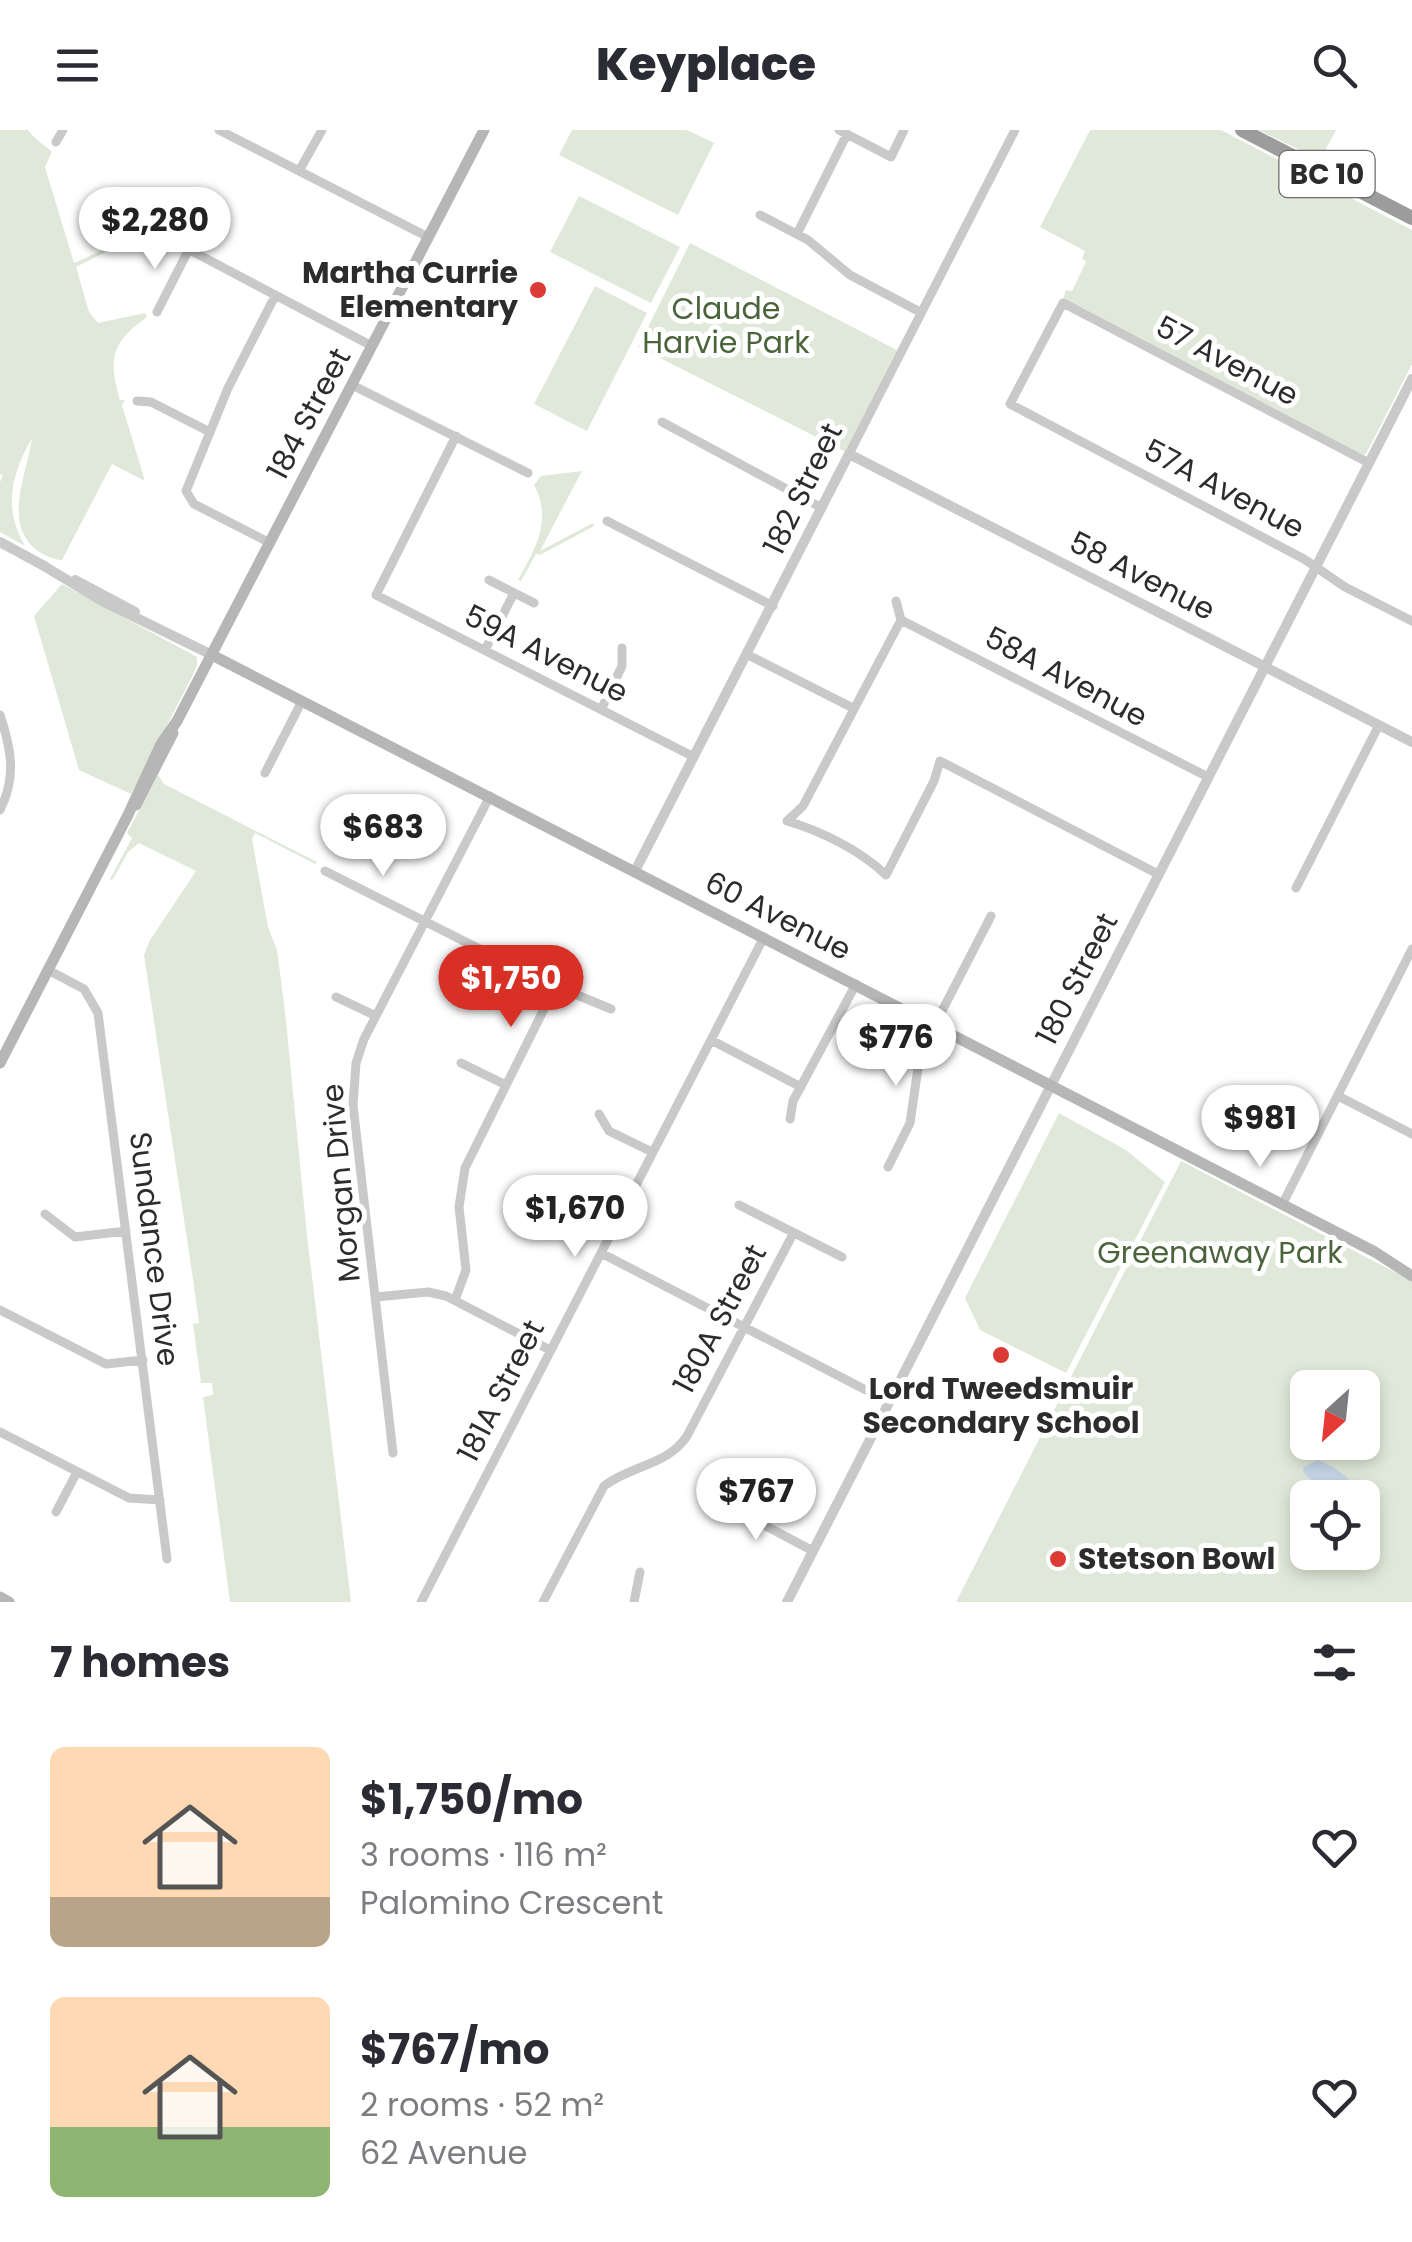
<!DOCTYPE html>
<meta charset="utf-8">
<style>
:root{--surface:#fff;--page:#f7f7f7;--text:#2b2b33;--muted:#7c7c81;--accent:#d93025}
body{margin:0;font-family:Poppins,sans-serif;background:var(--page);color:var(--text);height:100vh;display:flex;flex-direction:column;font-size:38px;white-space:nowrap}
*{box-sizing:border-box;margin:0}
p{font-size:32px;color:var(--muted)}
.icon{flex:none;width:55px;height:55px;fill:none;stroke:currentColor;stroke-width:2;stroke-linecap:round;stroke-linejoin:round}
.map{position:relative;height:1472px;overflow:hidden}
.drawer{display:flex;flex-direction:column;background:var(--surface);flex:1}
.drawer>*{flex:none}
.needle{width:65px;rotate:207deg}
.fabs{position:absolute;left:1290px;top:1240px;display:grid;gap:20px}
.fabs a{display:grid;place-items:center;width:90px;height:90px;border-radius:15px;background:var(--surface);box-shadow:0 5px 15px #0003;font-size:50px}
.price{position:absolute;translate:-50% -85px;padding:0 22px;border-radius:35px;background:#fff;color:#222;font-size:32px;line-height:65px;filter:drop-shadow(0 2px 5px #0008)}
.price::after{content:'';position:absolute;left:50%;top:60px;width:30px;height:22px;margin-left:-15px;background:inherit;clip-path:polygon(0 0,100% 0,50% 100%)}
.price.current{background:var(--accent);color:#fff}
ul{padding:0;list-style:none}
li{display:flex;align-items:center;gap:30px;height:250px;padding:0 50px}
li span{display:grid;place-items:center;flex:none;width:280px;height:200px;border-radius:15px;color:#555}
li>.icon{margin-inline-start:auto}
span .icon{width:120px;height:120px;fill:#fffc;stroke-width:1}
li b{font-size:42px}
h2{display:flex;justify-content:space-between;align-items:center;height:120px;padding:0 50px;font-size:42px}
header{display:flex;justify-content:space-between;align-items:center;height:130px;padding:0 50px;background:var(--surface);font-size:45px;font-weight:800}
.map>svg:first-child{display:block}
</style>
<header><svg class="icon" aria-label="menu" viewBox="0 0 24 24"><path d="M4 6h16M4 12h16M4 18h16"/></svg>Keyplace<svg class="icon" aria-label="search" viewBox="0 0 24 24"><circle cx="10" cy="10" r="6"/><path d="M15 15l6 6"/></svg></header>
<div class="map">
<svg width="1412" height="1472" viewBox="0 0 1412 1472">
<rect width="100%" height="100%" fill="#fff"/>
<!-- green -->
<path fill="#e0e9d9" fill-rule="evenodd" d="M0,0h28c5,8 17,15 24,22l-7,15 29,96 40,-18 19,-20 1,3 -18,19 -40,20 13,45 9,11 47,-10 2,4c-36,26 -39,42 -27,83h5l-3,5 23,76 -33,-17 -50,96c-7,0 -13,-3 -21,-7 -41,-26 -14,-78 -9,-115 -21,37 -29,70 -7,108l-25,-14v-50l3,-7 -3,-1z
M572,0h115l27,13 -36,72 -119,-60z
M1090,0h131l191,100v134l-46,90 -3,1 -300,-156 3,-9 6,1 14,-29 -4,-4 3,-7 -45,-24z
M1259,0h77l-16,30z
M579,66l101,51 -29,56 -101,-51z
M690,113l207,107 -51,102 -208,-105z
M595,156l52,27 -60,118 -53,-27z
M582,341l-42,80 53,-28 1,3 -54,29 -4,-1 -15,27 -3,-1c17,-31 35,-60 16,-95l7,-9z
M62,454l135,73v8l-6,14 -60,115 -52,-24 -45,-154z
M158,645l6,9 153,78 -2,2 -60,-31 -3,6 16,88 9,23 8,61 22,224 44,367h-121l-27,-205 10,-2 -1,-12h-11l-8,-59 6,-1 -6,-44 -49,-324 6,-15 46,-69 -57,-28 -11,9 -15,27 -4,2 23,-43 -5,-5z
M1059,983l67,37 39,32 -99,191 -86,-43 -15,-32z
M1181,1031l231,120v321h-456zM1308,1258h54v54h-54zM1308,1368h54v54h-54z"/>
<!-- water -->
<path fill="#c6d7e8" d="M1317,1330c16,5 39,20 40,37h-29l-25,-25 1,-5z"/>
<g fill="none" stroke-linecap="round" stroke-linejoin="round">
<!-- minor -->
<path stroke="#c9c9c9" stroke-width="9" d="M219,0l209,107
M839,0l52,27 13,-27
M56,12l7,-12
M299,41l23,-41
M154,65l7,4v9l-11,21 -10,1 -4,-9 11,-22z
M760,85l48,25 42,35 70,37
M150,99l222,117
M797,104l50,-100
M157,182l31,-61
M352,255l176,88
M137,271l14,1 57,29
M662,292l160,86
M456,306l-80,159 318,162
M849,324l166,-324
M1369,333l-306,-160 -53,101 294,155 41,28 67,34
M607,391l166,85
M270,413l-76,-39 -8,-13 42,-103 47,-92
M489,450l45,23
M896,471l5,19
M901,490l307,157
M485,520l29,-57
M748,525l105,53
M601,580l21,-44v-18
M0,585c11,33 17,62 0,95
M265,643l37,-72
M787,691c34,10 73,29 99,54l48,-94 6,-20 218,113
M787,691l16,-15 98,-186
M325,741l212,107 15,15
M1296,758l83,-163
M48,840l36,19 14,24 69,546
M552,863l18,-1 41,17
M336,867l38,18
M711,910l90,47
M461,933l45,22
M1338,966l74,38
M599,984l10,17 43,21
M790,989l3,-18 63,-117
M888,1037l22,-44 8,-55 24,-57 49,-95
M739,1075l103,52
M1282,1075l130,-256
M45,1084l30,23 51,-6
M601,1123l288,149
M376,1167l52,-5 18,4 104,54
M455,1170l11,-30 -7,-63 6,-39 87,-175
M0,1180l106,54 37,-4
M0,1302l129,66 31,2
M393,1323l-40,-348 3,-42 8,-24 126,-243
M717,1370l96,51
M56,1382l21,-40
M421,1472l343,-665
M543,1472l61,-116c27,-21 63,-20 83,-50l106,-202
M634,1472l6,-30"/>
<!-- tertiary -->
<path stroke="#c9c9c9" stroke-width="10" d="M0,412l46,25
M44,436l58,35 110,54
M75,450l60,32
M635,741l214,-417 563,288
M787,1472l625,-1223"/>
<!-- secondary -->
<path stroke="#b6b6b6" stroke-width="11" d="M212,525l1163,597 37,24
M136,675l37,-72
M0,933l127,-246 34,-73 16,-23 307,-591
M0,1467l9,5"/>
<!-- trunk -->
<path stroke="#9c9c9c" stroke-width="14" d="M1242,0l170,88"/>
</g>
<!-- markers -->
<g fill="#db3a35" stroke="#fff" stroke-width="4">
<circle cx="538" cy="160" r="10"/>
<circle cx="1001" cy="1225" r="10"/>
<circle cx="1058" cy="1429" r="10"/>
</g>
<g text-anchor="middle" stroke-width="10" stroke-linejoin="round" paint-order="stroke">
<!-- shield labels -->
<rect fill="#fff" stroke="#6b6b6b" stroke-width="2.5" x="1279.5" y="21" width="95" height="46" rx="8"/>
<g font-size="28" font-weight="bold" fill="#2c2c2c">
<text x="1327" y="54">BC 10</text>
</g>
<!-- poi labels -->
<g font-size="30" font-weight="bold" fill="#2c2c2c" stroke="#fff" text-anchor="end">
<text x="518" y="153">Martha Currie<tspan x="518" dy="34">Elementary</tspan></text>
<text x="1001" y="1269" text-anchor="middle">Lord Tweedsmuir<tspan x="1001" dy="34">Secondary School</tspan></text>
<text x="1078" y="1439" text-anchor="start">Stetson Bowl</text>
</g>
<!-- park labels -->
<g font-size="30" fill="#4b643c" stroke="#fff">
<text x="726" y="189">Claude<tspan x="726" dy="34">Harvie Park</tspan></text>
<text x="1220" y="1133">Greenaway Park</text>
</g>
<!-- street labels -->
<g font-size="30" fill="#2c2c2c" stroke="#fff">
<text transform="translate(1227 231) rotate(28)" y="10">57 Avenue</text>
<text transform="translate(309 284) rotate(-62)" y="10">184 Street</text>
<text transform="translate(803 359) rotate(-64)" y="10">182 Street</text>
<text transform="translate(1224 359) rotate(28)" y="10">57A Avenue</text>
<text transform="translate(1142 446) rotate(27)" y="10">58 Avenue</text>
<text transform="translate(546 524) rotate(27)" y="10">59A Avenue</text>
<text transform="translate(1066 547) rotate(28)" y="10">58A Avenue</text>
<text transform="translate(778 786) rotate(27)" y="10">60 Avenue</text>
<text transform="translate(1077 849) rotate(-63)" y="10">180 Street</text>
<text transform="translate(341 1053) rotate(-95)" y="10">Morgan Drive</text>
<text transform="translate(154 1119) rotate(83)" y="10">Sundance Drive</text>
<text transform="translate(720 1189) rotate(-62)" y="10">180A Street</text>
<text transform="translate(501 1261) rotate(-63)" y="10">181A Street</text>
</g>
</g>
</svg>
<div class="fabs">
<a><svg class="needle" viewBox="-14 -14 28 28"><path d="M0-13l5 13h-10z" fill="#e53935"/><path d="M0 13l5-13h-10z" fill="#7c7c81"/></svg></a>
<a><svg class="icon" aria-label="locate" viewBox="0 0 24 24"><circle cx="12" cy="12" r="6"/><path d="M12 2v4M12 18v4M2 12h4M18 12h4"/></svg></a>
</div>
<b class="price" style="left:155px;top:142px">$2,280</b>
<b class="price" style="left:383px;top:749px">$683</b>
<b class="price current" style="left:511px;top:900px">$1,750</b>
<b class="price" style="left:896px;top:959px">$776</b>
<b class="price" style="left:1260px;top:1040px">$981</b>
<b class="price" style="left:575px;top:1130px">$1,670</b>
<b class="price" style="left:756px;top:1413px">$767</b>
</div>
<section class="drawer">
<h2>7 homes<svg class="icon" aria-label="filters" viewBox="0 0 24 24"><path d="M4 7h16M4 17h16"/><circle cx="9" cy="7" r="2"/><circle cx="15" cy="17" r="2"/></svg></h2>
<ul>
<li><span style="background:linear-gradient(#ffd9b3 75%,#b9a48a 0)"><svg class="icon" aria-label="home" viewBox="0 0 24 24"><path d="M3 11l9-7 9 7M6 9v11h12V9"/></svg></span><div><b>$1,750/mo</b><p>3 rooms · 116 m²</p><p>Palomino Crescent</p></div><svg class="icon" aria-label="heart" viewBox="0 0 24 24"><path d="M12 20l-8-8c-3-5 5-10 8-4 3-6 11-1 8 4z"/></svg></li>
<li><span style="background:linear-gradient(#ffd9b3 65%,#8fb573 0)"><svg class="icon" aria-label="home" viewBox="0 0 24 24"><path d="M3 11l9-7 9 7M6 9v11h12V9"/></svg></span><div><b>$767/mo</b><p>2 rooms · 52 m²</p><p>62 Avenue</p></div><svg class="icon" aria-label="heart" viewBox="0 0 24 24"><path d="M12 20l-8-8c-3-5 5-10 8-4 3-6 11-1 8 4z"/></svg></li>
</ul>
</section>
